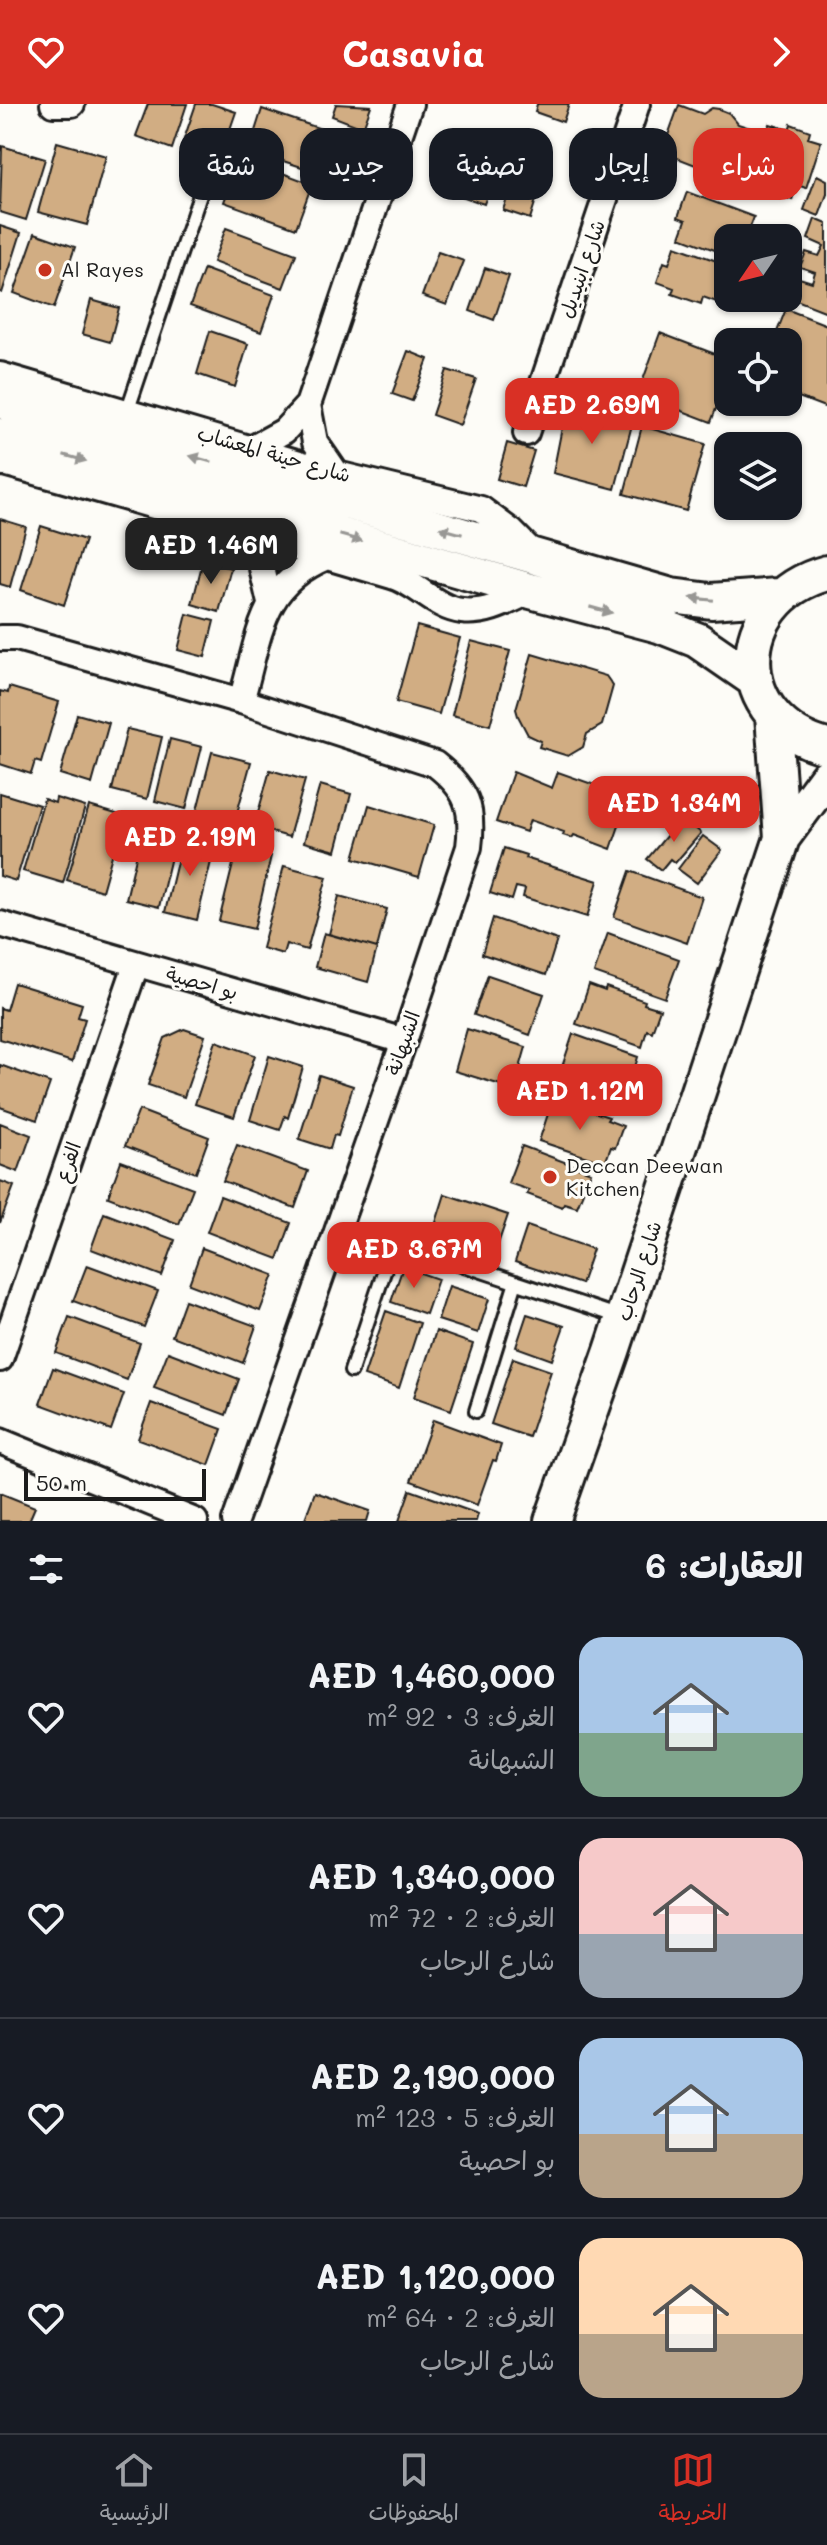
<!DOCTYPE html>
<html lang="ar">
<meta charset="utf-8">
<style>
:root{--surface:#171b24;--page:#242831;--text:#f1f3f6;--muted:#9ea1a6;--line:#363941;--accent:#d93025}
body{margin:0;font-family:Mali,"Playpen Sans Arabic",sans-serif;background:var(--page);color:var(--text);direction:rtl;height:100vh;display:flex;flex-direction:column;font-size:30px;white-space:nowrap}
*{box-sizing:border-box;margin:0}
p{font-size:26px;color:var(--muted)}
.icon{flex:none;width:44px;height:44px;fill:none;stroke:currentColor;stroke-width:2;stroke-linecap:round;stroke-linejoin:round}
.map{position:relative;height:1417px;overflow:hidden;direction:ltr}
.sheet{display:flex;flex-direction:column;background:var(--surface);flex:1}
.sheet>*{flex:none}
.guide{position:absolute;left:24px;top:24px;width:780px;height:72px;direction:rtl;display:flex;gap:16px}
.needle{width:52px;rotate:235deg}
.controls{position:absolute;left:714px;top:120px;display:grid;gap:16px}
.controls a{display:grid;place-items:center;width:88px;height:88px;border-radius:16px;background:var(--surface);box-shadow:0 2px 6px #0004;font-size:40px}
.scale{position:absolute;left:24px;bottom:20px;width:182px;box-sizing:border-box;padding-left:8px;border:4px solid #1c1c1c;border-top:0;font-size:22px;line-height:28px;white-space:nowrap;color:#1c1c1c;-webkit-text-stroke:6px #fdfcf7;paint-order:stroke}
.price{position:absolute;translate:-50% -68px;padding:0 18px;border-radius:16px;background:var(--accent);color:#fff;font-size:26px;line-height:52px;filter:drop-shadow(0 2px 4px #0008)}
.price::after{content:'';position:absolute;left:50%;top:48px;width:24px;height:18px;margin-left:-12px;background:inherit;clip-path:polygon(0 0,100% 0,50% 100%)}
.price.active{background:#222;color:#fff}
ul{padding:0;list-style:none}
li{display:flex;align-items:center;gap:24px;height:200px;padding:0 24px}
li+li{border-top:2px solid var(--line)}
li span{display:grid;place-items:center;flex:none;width:224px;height:160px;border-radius:24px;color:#555}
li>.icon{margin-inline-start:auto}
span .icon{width:96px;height:96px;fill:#fffc;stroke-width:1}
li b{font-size:34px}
h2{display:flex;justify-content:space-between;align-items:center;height:96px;padding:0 24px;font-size:34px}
.chip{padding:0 28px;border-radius:24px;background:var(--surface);box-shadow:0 2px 6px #0004;font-size:28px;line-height:72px}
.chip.active{background:var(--accent);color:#fff}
header{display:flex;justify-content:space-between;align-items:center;height:104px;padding:0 24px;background:var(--accent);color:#fff;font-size:36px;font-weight:700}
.menu{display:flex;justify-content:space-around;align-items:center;height:112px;border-top:2px solid var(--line);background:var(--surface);font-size:22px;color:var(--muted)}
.menu a{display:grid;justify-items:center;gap:4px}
.menu .active{color:var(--accent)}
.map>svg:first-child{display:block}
</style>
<header><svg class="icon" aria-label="forward" viewBox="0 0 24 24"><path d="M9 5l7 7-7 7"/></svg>Casavia<svg class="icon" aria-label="heart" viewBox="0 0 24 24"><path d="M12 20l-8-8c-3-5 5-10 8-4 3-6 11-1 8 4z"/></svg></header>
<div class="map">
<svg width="827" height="1417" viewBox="0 0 827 1417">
<rect width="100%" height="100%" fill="#fdfcf7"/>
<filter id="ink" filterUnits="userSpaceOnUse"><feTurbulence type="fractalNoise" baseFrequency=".0125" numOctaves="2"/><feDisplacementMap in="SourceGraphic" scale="16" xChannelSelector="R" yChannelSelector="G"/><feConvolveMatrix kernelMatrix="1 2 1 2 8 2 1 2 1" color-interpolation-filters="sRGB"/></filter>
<g filter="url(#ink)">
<!-- building -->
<path fill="#d1ad83" stroke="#1c1c1c" stroke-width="2" d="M148,0h39l-15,45 -36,-13z
M196,0h16l24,8 -18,52 -38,-13z
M336,0l35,2 -8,22 -31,-12z
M537,0h32l-6,18 -28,-10z
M679,1l24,9 9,-6 7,1 10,4 9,11 18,6 -17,52 -77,-30z
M262,5l65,22 -13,40 -65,-21z
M770,20l19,6 2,-6 19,7 -2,7 13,4 -15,46 -9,-3 -5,15 -35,-11 4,-11 -14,-5 10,-29 6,2z
M57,38l49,14 -19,69 -49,-13z
M2,42l43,13 -19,61 -26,-8z
M474,46l26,9 -16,45 -26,-9z
M240,53l72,27 -16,44 -72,-26z
M518,61l26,9 -14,45 -27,-9z
M817,71l10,5v14l-8,22 -15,-6z
M687,88l67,25 -8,21h-18v17l-48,-18 6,-17 -8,-3z
M815,115l12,5v88l-36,-14 5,-21 16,5 3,-10 -15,-5 6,-15 13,4 5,-10 -16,-7z
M0,122l21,7 -19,60 -2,-1z
M226,124l70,26 -13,34 -70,-26z
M35,129l40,14 -21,61 -40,-15z
M675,142l53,19v32l-3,8 -22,-8 -2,7 -29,-10 2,-6 -17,-6 7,-20 5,2z
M438,148l26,9 -17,44 -25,-9z
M485,164l24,8 -15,44 -24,-9z
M204,165l70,26 -13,37 -71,-26z
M91,196l28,8 -9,34 -28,-8z
M786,205l41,16v83l-39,-15v-51h-15z
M210,227l38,13 -13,43 -38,-13z
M660,229l68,26v18l-17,45 -73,-28z
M408,247l20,8 -16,42 -20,-7z
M447,266l29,9 -16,46 -28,-10z
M567,298l66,19 -18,68 -62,-16z
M642,322l63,18 -19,67 -62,-17z
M507,339l27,8 -11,36 -26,-8z
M0,415l26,8 -16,60 -10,-3z
M41,422l44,14 -21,65 -43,-15z
M203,457l28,7 -12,44 -27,-8z
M187,510l27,7 -9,36 -27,-7z
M417,522l43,12 -21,76 -43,-12z
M471,537l39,10 -20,74 -38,-10z
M532,550l74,22 7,10 -11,39 -15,9 -4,13 -15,9 -29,-9 2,-6 -13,-6 -10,-19 -2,-7z
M9,583l50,15 -18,61 -6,-2 -4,13 -31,-10v-73l8,2z
M77,610l32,9 -17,61 -32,-10z
M127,625l35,8 -15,62 -35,-9z
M170,635l32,8 -16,62 -31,-8z
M212,648l39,10 -17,62 -38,-10z
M270,666l35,10 -16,57 -35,-10z
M513,668l39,16 6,-16 71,25 -18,52 -37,-14 -2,3 -9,-3 1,-3 -34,-12 -4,12 -30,-10z
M320,681l31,9 -15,57 -32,-9z
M0,689l39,12 -23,76 -16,-5z
M56,694l29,9 -22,76 -40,-12 21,-72 11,4z
M369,701l65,20 -15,52 -65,-19z
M89,702l34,10 -21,75 -35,-11z
M682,713l19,16 -26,30 -5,-4 -9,11 -14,-11z
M143,724l33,8 -17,71 -33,-8z
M703,732l19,14 -25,33 -19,-14z
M183,733l32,8 -18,75 -32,-8z
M237,744l34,8 -17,73 -35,-8z
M504,744l22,7 -1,3 73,23 -11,36 -64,-20 2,-8 -9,-2 -4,13 -22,-7z
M284,762l43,11 -20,73 -21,-6 -3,10 -21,-6z
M630,767l72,26 -15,46 -73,-26z
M339,792l48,13 -10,39 -48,-14z
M493,814l64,22 -11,35 -64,-21z
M324,829l53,15 -9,34 -53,-15z
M608,829l71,26 -14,39 -71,-25z
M488,871l56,19 -14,41 -56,-20z
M14,879l68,21 -4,13 7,2 -13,43 -72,-23v-31l6,2z
M589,881l16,6 1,-4 39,14 -1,3 16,5 -8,23 -5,-2 -5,17 -66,-23z
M184,925l21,7 -21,61 -36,-12 17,-47z
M467,925l59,18 -12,42 -59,-18z
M573,930l65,23 -5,17 5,1 -8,23 -16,-5 -1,3 -38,-14 1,-3 -16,-6z
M216,937l39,14 -21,62 -39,-13z
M269,952l34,11 -15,51 -3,-2 -5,14 -30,-10z
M0,961l50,18 -13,37 -37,-13z
M319,971l34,11 -15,50 -4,-1 -4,14 -31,-10z
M552,998l16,5 1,-3 40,13 -2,3 16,6 -8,22 -4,-1 -6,16 -66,-22z
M139,1006l70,27 -13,36 -71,-27z
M0,1019l31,12 -13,37 -18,-7z
M237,1041l71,26 -13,37 -72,-27z
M522,1042l69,26 -14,35 -13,-4 -2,4 -35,-13 2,-4 -21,-7z
M121,1057l72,27 -14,36 -71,-27z
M0,1077l14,5 -14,37z
M445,1090l63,21 -13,38 -62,-21z
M220,1092l71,27 -13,36 -71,-27z
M104,1109l71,27 -13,36 -71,-27z
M527,1122l66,23 -12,35 -66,-22z
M202,1144l72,27 -14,36 -71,-27z
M87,1161l71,26 -14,36 -71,-26z
M403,1163l35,12 -12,35 -35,-12z
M449,1182l40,13 -11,34 -40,-13z
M185,1196l71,26 -13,37 -71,-27z
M386,1207l34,12 -21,65 -35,-12z
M527,1210l37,12 -12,34 -36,-13z
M69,1213l71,26 -13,37 -71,-27z
M436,1227l37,13 -22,66 -37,-13z
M168,1248l71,27 -13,36 -72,-27z
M513,1254l38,13 -22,66 -38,-13z
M53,1264l71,26 -13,36 -71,-26z
M151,1299l71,26 -13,36 -71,-26z
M433,1316l68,25 -5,16 -3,-1 -16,45 -66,-24z
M410,1386l68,24 -2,7h-77z
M315,1388l55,19 -3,10h-63z
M0,1389l35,14 -6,14h-29z"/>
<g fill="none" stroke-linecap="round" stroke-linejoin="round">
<!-- lane casing -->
<g stroke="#1c1c1c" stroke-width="18">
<path id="lane" d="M127,308l77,-229
M351,1267l38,-114 10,-9h14l207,69
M476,1307l40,-129"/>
</g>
<!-- street casing -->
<g stroke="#1c1c1c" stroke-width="30">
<path id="street" d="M53,0h19
M0,271l337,99 144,35 31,23 22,22
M308,301l7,37 22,32
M526,329l111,-329
M253,344l31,-17 24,-26 102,-301
M0,358c131,36 261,76 392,114 25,7 43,32 70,35 25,3 47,-10 69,-20
M240,425l21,35 9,39
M0,534h17l224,63 194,63c32,25 39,43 34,83l-65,194 -169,480
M241,597c19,-64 18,-116 86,-144
M0,820l404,117
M0,1255l136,-394
M0,1337l195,80"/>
</g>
<!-- secondary casing -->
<g stroke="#1c1c1c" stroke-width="40">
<path id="secondary" d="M0,297l671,195 40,5 68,-5
M0,332l531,155 128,34 38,15 58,40
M827,469c-98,26 -99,149 0,174
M773,611l9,123
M552,1417l60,-170 170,-513 45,-61"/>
</g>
<!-- lane -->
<use href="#lane" stroke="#fdfcf7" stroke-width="12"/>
<!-- street -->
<use href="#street" stroke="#fdfcf7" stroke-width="24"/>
<!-- secondary -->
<use href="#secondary" stroke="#fdfcf7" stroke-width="34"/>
</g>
<!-- one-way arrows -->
<defs><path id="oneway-solid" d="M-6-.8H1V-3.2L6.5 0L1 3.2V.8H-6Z" transform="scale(2)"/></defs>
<g fill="#989794">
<use href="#oneway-solid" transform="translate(75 354) rotate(16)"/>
<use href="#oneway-solid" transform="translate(201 355) rotate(-164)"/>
<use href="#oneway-solid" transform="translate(451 427) rotate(-164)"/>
<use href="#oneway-solid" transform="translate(351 434) rotate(16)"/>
<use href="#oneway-solid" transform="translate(702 495) rotate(-174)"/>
<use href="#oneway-solid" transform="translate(601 506) rotate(15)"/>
</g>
</g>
<!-- markers -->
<g fill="#c8321e" stroke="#fdfcf7" stroke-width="3">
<circle cx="45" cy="166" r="8"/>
<circle cx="550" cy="1073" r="8"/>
</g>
<g text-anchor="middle" stroke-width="6" stroke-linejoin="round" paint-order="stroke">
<!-- street labels -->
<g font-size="20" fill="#1c1c1c" stroke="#fdfcf7">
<text transform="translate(582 165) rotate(-71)" y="7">شارع ابنيديل</text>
<text transform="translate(274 350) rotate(16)" y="7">شارع حينة المعشاب</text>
<text transform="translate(202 879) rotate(16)" y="7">بو احصية</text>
<text transform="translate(403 939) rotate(-71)" y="7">الشبهانة</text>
<text transform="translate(68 1058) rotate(-71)" y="7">الفرع</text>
<text transform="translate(639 1167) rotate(-72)" y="7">شارع الرحاب</text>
</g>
<!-- poi labels -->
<g font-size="20" fill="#1c1c1c" stroke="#fdfcf7" text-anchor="start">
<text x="61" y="173">Al Rayes</text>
<text x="566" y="1069">Deccan Deewan<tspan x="566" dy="23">Kitchen</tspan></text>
</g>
</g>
</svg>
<div class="controls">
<a><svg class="needle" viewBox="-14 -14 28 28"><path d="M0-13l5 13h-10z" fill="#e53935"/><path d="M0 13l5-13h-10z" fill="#9ea1a6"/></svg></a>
<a><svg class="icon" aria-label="locate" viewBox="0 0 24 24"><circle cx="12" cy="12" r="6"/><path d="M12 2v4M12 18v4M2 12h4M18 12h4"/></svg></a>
<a><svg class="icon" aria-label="layers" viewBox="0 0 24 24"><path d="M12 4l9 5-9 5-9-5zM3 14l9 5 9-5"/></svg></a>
</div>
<div class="scale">50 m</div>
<b class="price" style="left:592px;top:342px">AED 2.69M</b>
<b class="price active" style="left:211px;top:482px">AED 1.46M</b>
<b class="price" style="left:674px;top:740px">AED 1.34M</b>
<b class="price" style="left:190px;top:774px">AED 2.19M</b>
<b class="price" style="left:580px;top:1028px">AED 1.12M</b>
<b class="price" style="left:414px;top:1186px">AED 3.67M</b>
<div class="guide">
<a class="chip active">شراء</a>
<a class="chip">إيجار</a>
<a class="chip">تصفية</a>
<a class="chip">جديد</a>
<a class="chip">شقة</a>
</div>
</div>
<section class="sheet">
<h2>العقارات: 6<svg class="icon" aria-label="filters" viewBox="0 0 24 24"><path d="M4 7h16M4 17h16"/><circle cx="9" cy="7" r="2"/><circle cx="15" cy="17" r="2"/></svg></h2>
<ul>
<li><span style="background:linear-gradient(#a9c7e8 60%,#7fa58c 0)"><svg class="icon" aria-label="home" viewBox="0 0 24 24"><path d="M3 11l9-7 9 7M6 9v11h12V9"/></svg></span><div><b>AED 1,460,000</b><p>الغرف: 3 · 92 m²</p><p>الشبهانة</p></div><svg class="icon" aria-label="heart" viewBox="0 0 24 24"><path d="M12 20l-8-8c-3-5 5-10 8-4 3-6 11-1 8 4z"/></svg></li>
<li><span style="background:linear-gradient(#f6c9c9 60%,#9aa5b1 0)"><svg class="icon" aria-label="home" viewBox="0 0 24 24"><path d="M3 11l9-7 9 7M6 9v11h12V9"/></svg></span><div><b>AED 1,340,000</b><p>الغرف: 2 · 72 m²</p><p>شارع الرحاب</p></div><svg class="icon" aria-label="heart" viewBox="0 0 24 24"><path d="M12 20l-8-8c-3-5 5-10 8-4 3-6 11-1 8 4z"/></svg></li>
<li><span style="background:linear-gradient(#a9c7e8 60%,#b9a48a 0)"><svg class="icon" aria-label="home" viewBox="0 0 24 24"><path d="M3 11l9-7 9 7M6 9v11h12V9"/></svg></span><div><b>AED 2,190,000</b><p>الغرف: 5 · 123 m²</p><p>بو احصية</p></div><svg class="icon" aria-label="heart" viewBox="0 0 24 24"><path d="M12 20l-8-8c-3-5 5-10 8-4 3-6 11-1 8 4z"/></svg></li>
<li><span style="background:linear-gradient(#ffd9b3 60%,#b9a48a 0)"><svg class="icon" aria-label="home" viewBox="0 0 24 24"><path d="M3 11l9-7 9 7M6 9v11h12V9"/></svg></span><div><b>AED 1,120,000</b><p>الغرف: 2 · 64 m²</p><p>شارع الرحاب</p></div><svg class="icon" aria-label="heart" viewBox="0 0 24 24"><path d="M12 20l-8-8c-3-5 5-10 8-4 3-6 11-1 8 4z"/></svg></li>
</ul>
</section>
<nav class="menu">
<a class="active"><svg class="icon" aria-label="map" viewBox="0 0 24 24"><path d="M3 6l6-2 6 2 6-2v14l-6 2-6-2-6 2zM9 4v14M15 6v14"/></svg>الخريطة</a>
<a><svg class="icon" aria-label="saved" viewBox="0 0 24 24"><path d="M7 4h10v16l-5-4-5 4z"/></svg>المحفوظات</a>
<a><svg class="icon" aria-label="home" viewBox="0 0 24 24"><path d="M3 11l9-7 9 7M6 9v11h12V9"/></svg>الرئيسية</a>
</nav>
